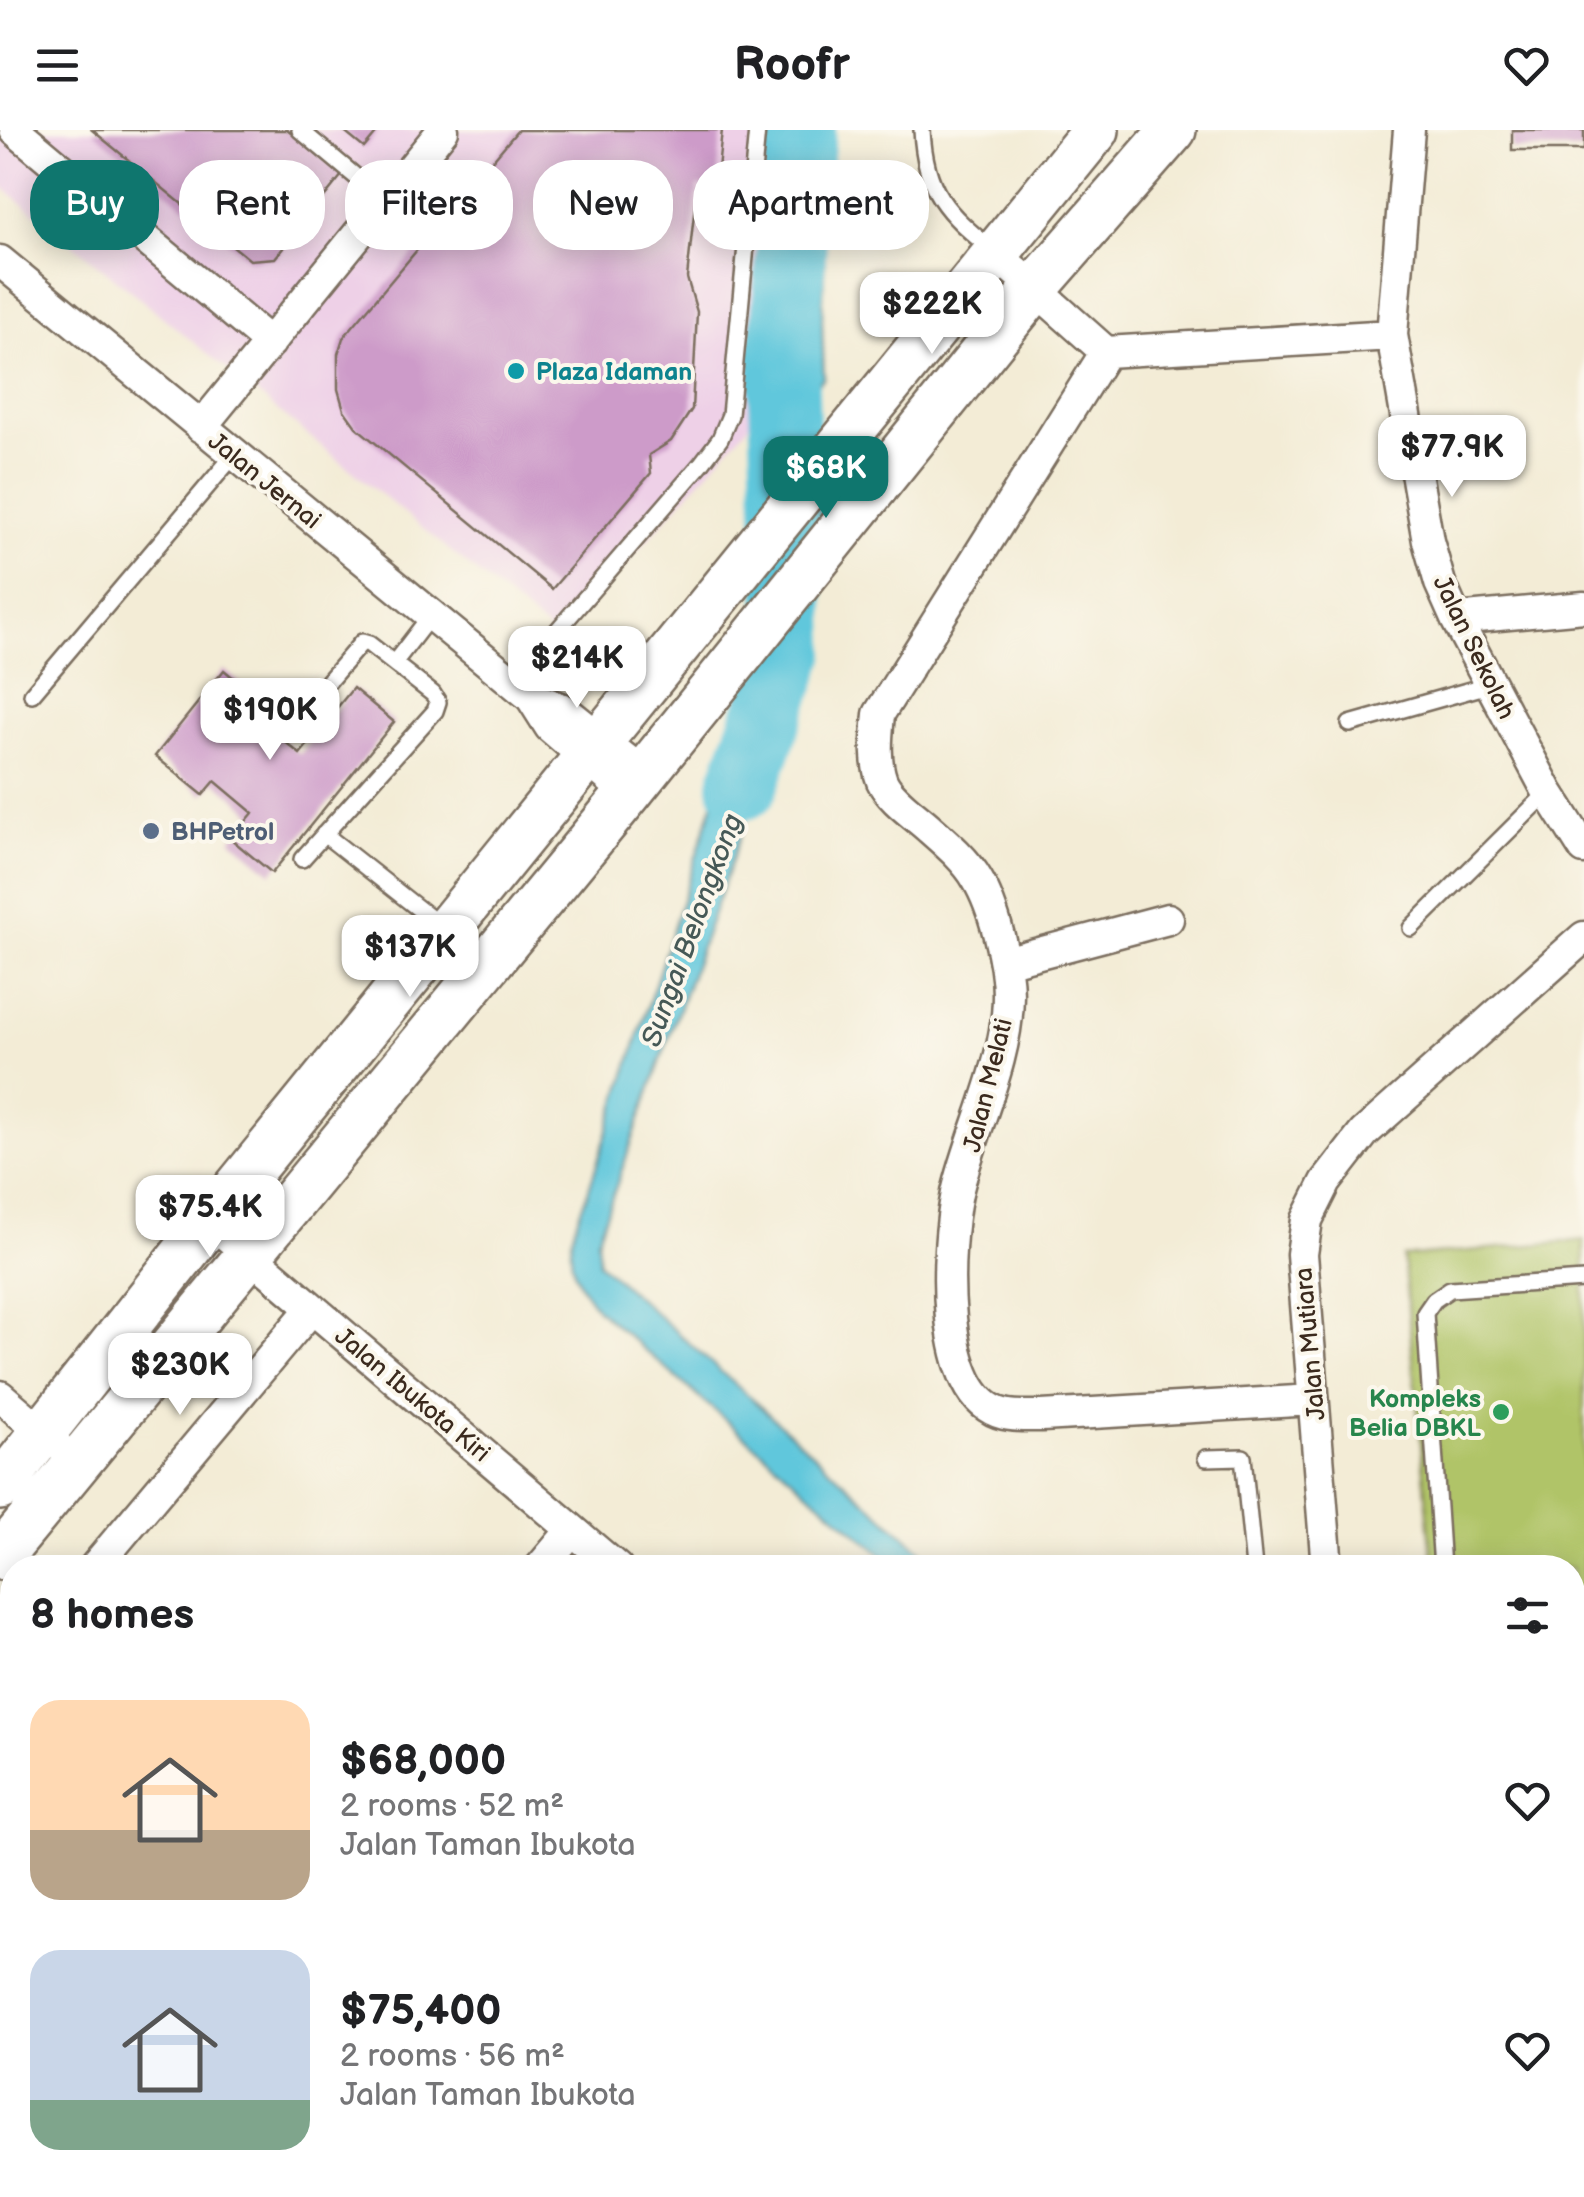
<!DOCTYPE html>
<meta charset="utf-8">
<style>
:root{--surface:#fff;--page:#f2f2f2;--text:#202124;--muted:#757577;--accent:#0f766e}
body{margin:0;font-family:"Balsamiq Sans",sans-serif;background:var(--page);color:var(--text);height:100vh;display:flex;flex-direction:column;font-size:38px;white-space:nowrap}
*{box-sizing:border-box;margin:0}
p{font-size:32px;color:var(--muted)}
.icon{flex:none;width:55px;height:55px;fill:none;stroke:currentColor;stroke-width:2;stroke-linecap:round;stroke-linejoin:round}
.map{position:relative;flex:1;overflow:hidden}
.side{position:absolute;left:0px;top:1425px;width:1585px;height:642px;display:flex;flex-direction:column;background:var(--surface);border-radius:40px 40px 0 0;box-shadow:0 5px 25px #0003}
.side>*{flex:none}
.hud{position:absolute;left:30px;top:30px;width:1000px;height:90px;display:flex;gap:20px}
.price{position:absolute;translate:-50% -85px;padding:0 22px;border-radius:20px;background:#fff;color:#222;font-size:32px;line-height:65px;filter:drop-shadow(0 2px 5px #0008)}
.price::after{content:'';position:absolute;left:50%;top:60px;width:30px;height:22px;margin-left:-15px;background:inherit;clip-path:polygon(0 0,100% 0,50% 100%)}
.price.current{background:var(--accent);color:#fff}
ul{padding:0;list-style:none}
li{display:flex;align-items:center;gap:30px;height:250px;padding:0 30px}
li span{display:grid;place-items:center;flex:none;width:280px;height:200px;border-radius:30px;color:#555}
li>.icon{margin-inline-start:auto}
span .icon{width:120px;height:120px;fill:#fffc;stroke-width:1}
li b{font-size:42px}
h2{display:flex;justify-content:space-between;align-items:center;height:120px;padding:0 30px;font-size:42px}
.chip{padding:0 35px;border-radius:40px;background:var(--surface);box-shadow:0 5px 25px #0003;font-size:35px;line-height:90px}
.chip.current{background:var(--accent);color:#fff}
header{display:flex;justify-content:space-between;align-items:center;height:130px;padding:0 30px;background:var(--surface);font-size:45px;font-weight:700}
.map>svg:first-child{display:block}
</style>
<header><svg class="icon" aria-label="menu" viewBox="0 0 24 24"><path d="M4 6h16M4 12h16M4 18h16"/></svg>Roofr<svg class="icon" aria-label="heart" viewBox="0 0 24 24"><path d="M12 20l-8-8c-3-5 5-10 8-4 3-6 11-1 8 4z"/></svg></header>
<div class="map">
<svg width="1584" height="2067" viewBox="0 0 1584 2067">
<rect width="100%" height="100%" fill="#fbf7ec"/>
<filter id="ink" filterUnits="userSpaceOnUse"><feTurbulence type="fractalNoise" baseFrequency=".01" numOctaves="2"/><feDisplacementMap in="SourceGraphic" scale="20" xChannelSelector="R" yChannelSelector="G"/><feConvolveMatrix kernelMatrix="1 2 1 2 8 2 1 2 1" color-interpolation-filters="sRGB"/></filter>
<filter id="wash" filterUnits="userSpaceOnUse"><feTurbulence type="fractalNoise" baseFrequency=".0048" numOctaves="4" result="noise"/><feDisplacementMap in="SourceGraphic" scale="40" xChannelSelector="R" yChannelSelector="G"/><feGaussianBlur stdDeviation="2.25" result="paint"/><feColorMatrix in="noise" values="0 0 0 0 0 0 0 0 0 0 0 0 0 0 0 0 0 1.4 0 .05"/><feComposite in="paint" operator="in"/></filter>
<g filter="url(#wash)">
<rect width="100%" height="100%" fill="#f3ecd6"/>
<!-- built -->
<path fill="#eed0e7" d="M0,0h777l-20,286 -198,223 -559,-454z"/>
<!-- green -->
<path fill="#b0c468" stroke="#767743" stroke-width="2.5" d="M1584,1110v438l-11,1 -1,-111 -139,-1 -30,-310z
M64,2055h241l-10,12h-241z"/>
<!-- water -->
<path fill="#60c7dc" stroke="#4e787d" stroke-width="2.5" d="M786,0h44l-8,190 2,58 -53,46z
M800,538l-203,572 2,23 341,304h-44l-298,-257c-37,-46 -32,-66 -10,-118l145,-450z
M1573,2035l11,12v20h-35l-12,-12h35z"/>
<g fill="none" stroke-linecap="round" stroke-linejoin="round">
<!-- river -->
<path stroke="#60c7dc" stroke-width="70" d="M743,655l48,-134 -8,-295 18,-226"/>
</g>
<g id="blocks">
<!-- building -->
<path fill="#cd9bc9" d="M92,0h195l55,45 -67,83 -25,2z
M342,0h37l-15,18z
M518,0h204l-6,59 -19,-3 -10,92 10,34 -5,97 -21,32 -22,14 2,18 -99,116 -196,-162 -12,-17 -6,-21v-35l5,-16z
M1512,0h72v20h-72z
M224,540l48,40 -10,13 38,31 53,-66 41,34 -122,151 -41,-34 22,-26 -38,-32 -12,14 -48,-39z"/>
</g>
</g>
<g filter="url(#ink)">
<use href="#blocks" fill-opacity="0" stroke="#7b6e5e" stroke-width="2.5"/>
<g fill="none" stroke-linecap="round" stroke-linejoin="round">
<!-- service casing -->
<g stroke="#7b6e5e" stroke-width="20">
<path id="service" d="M300,0l85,71
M922,0c3,62 24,82 70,120
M556,502l145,-168 19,-25 10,-24 27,-285
M394,533l37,-48
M32,564l202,-239
M292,594l70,-82 7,2 64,50 5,8 -3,9 -133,148
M1350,594l142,-40
M324,704l119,94
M1411,798l137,-136
M1206,1328l37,-1 11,111
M1442,1438l-17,-255 9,-13 16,-11 134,-9
M1572,1498l12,-1"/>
</g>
<!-- minor casing -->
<g stroke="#7b6e5e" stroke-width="35">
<path id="minor" d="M15,0l255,213
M1409,0l-17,205 36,206 12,42 16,36 92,173 36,57
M997,125l109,97 286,-17
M0,131l531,436 19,30 78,67
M1106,222l-227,362c-2,22 -5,46 3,67 8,18 34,35 48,48 16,14 36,31 47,50 17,28 31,84 31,116 0,68 -36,133 -51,198 -11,52 -21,205 47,221 12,3 26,2 38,2l271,-16
M201,297l242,-297
M1456,489l128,-12
M531,567l32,12 81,65
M1005,832l163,-43
M210,1091l407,347
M0,1266l56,48
M94,1438l218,-260
M540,1438l32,-38
M1327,1438l-25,-314 5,-34 19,-38 38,-49 220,-196
M0,1549l12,-15
M1572,1640l12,-1
M803,2055l14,12
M1350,2055l14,12
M8,2067l10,-12
M321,2067l10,-12"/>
</g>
<!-- secondary casing -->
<g stroke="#7b6e5e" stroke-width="50">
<path id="secondary" d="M0,1357l210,-266 886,-1091
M0,1427l628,-763 407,-506 138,-158"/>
</g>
<!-- service -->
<use href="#service" stroke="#fff" stroke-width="15"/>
<!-- minor -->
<use href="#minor" stroke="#fff" stroke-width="30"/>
<!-- secondary -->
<use href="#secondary" stroke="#fff" stroke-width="45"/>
</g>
</g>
<!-- markers -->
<circle fill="#0f9aa8" stroke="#fbf7ec" stroke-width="4" cx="516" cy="241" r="10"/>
<circle fill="#5c6f8a" stroke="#fbf7ec" stroke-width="4" cx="151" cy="701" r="10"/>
<circle fill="#2e9e5b" stroke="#fbf7ec" stroke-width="4" cx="1501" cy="1282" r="10"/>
<g text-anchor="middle" stroke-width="8" stroke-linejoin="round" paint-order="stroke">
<!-- culture labels -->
<g font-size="25" font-weight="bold" fill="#0d838f" stroke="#fbf7ec" text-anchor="start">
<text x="536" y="250">Plaza Idaman</text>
</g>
<!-- street labels -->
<g font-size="25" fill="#3b2a1e" stroke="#fbf7ec">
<text transform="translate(265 350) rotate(39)" y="9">Jalan Jernai</text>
<text transform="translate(1475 517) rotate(64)" y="9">Jalan Sekolah</text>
<text transform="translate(987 955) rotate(-76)" y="9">Jalan Melati</text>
<text transform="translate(1309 1214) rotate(-95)" y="9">Jalan Mutiara</text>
<text transform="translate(413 1264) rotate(40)" y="9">Jalan Ibukota Kiri</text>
</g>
<!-- service labels -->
<g font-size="25" font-weight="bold" fill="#4e5e75" stroke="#fbf7ec" text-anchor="start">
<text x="171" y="710">BHPetrol</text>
</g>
<!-- leisure labels -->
<g font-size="25" font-weight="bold" fill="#27864d" stroke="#fbf7ec" text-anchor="end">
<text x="1481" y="1277">Kompleks<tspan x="1481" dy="29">Belia DBKL</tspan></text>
</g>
<!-- water labels -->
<g font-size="28" font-style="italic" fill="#465957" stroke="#fbf7ec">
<text transform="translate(691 800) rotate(-70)" y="10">Sungai Belongkong</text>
</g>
</g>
</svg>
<b class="price" style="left:932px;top:227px">$222K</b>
<b class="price" style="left:1452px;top:370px">$77.9K</b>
<b class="price current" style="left:826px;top:391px">$68K</b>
<b class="price" style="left:577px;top:581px">$214K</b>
<b class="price" style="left:270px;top:633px">$190K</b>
<b class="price" style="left:410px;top:870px">$137K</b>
<b class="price" style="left:210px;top:1130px">$75.4K</b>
<b class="price" style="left:180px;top:1288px">$230K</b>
<div class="hud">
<a class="chip current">Buy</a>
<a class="chip">Rent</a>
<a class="chip">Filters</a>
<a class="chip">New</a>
<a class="chip">Apartment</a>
</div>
<section class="side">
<h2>8 homes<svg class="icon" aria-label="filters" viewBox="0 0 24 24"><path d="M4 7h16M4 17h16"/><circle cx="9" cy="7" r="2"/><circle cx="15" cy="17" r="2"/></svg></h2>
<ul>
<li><span style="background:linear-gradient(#ffd9b3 65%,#b9a48a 0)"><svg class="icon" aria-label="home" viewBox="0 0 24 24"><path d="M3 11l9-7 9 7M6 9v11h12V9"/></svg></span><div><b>$68,000</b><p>2 rooms · 52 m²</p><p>Jalan Taman Ibukota</p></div><svg class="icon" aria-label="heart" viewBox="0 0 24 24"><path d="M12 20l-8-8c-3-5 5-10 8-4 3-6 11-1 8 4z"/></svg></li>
<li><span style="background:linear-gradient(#c9d6e8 75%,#7fa58c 0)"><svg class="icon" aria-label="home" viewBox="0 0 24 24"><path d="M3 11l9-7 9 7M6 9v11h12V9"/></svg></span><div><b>$75,400</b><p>2 rooms · 56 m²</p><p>Jalan Taman Ibukota</p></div><svg class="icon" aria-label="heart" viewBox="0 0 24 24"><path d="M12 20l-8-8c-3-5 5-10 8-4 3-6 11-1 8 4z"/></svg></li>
</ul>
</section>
</div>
